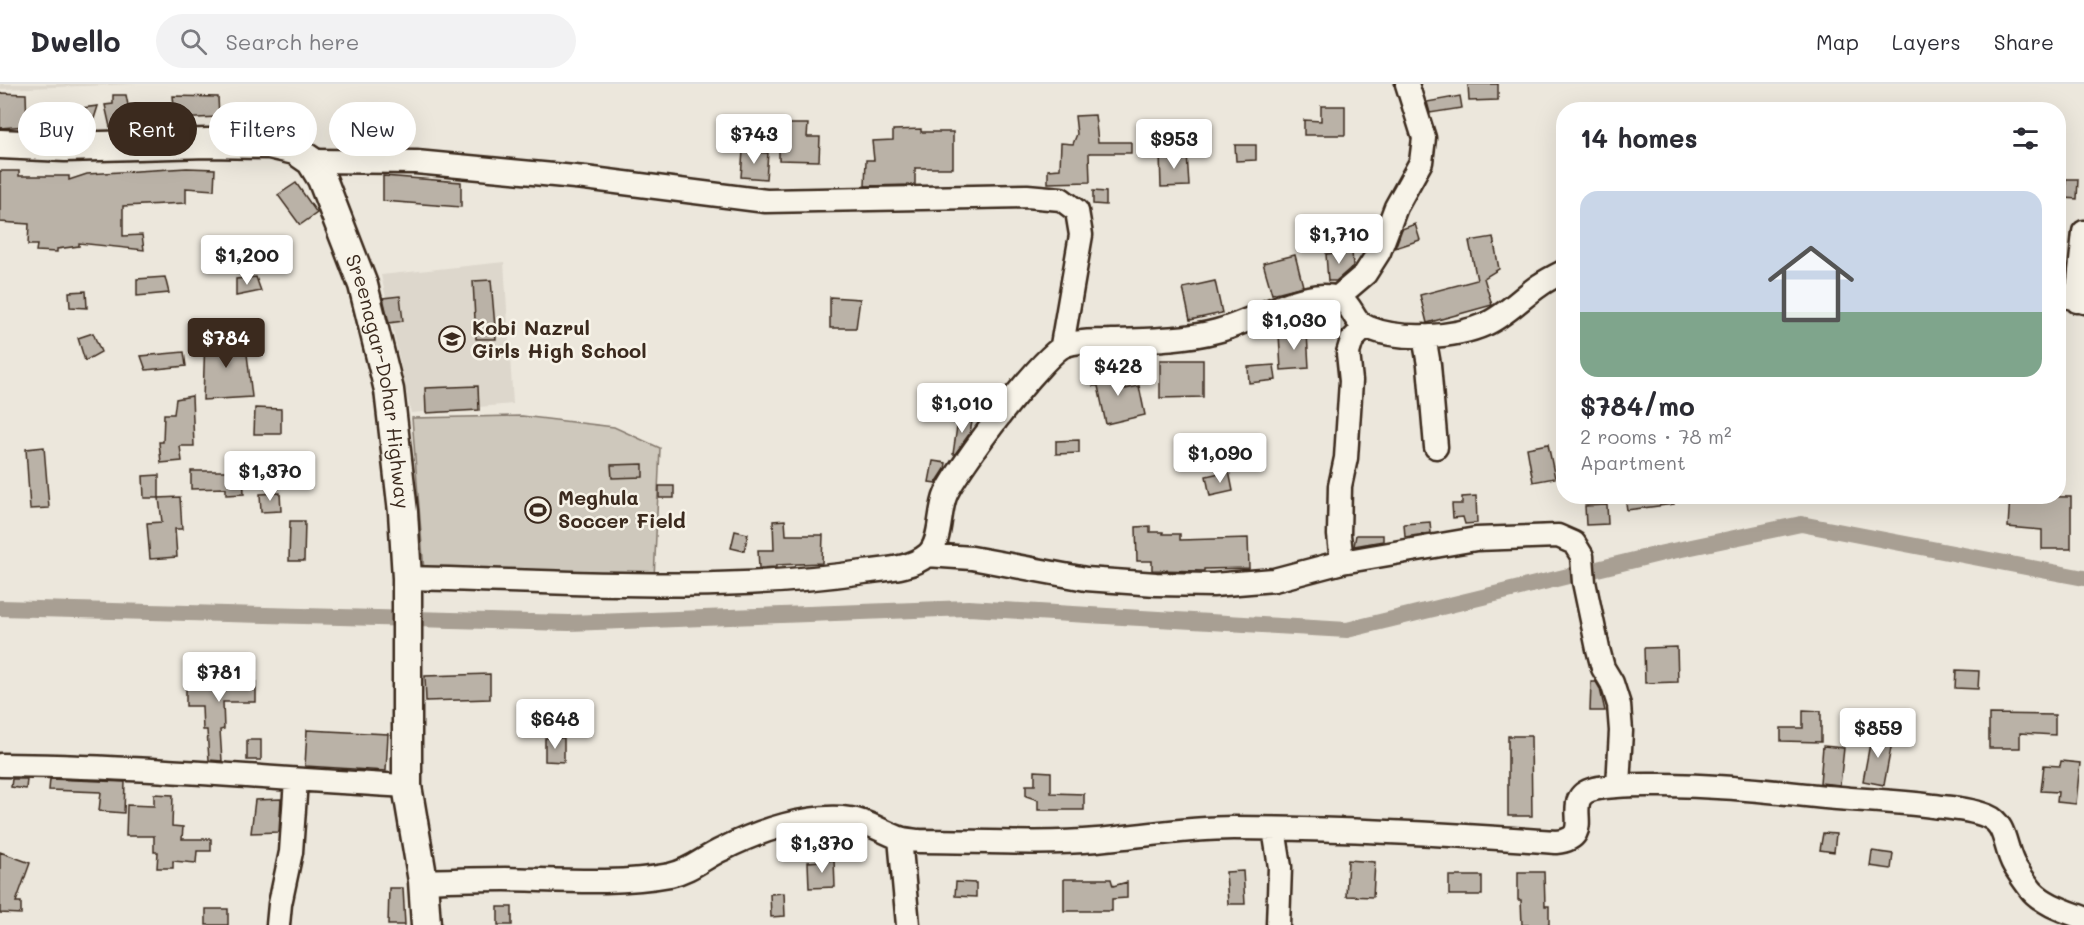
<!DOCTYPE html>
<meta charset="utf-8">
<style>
:root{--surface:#fff;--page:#f2f2f3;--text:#2b2b33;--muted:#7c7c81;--line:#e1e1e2;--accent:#3b2a1e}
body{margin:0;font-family:Mali,sans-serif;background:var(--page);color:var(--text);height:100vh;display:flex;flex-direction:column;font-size:22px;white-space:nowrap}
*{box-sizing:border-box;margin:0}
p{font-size:20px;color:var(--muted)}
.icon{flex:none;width:33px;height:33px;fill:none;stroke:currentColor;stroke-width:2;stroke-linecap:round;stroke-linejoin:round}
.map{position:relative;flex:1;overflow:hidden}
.drawer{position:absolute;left:1556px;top:18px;width:510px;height:402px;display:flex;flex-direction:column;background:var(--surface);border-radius:24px;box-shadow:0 6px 24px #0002}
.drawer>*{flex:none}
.guide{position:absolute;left:18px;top:18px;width:570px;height:54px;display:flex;gap:12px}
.price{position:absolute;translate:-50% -51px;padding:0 14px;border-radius:6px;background:#fff;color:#222;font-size:20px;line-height:39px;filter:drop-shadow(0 2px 3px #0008)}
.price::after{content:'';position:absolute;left:50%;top:36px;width:18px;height:14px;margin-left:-9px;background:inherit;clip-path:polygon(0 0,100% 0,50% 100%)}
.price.current{background:var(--accent);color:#fff}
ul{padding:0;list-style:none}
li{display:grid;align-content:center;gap:12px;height:318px;padding:0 24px}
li+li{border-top:2px solid var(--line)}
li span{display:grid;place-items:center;height:186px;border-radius:18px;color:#555}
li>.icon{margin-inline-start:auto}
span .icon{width:108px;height:108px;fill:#fffc;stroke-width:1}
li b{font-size:26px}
h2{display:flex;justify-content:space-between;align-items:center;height:72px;padding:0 24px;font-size:26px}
.tag{padding:0 21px;border-radius:27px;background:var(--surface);box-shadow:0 6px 24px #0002;font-size:21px;line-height:54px}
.tag.current{background:var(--accent);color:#fff}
header{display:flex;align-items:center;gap:36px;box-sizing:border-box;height:84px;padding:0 30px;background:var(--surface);border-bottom:2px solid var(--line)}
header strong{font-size:28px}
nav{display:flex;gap:33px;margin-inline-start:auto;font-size:21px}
.search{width:420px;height:54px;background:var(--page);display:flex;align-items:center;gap:15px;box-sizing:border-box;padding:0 21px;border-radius:33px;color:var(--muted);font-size:22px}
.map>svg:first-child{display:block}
</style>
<header>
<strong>Dwello</strong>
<div class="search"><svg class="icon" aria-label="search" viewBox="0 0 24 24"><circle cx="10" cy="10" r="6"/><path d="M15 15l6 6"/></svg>Search here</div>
<nav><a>Map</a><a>Layers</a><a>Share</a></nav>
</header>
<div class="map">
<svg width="2084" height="841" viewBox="0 0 2084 841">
<rect width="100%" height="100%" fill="#ece7dc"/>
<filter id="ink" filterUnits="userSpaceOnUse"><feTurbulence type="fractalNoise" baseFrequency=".0167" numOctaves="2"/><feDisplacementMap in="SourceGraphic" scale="12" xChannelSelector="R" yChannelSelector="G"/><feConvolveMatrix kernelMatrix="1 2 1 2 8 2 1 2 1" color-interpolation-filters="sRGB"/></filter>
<g filter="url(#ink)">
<!-- built -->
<path fill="#ddd7cc" d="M0,0h137l-137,5z
M504,178l9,142 -102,9 -30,-138z"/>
<!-- green -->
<path fill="#cec8bc" stroke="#84796d" stroke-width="1.5" d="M522,332l92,11 46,21 -6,131 -230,-8 -12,-153z"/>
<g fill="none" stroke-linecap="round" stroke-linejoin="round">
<!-- canal -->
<path stroke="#a89f93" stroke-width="16" d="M0,524l569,15 399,-15 379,22 316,-77 138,-29 283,54"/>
</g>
<!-- building -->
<path fill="#bab2a7" stroke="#3b2a1e" stroke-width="1.5" d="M1468,0h30v16l-29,1z
M0,9l26,1 1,32 -27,2z
M113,11h13l2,10 46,1 -1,-10 45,1 1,20 -45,2v-3l-53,5 -1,6h-10l-5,-22 8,-1z
M1460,12l2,12 -32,5 -3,-11z
M98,22l-7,22 -18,1 1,-20z
M1321,22h24v29h-41v-15l17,1z
M1095,31l3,27h33v11h-42l1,29 -42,1v-13l12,-1 1,-26 12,1 4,-10 -2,-18z
M779,40h29l-1,13h13l-1,24 -40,-1z
M921,45v3h32v36h-38v17l-50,1 1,-26h8l-2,-19 21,-1v-10z
M1235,61h21v15l-20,1z
M743,67l25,2 -2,26 -25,-2z
M1187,69l2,33 -28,1 -1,-33z
M187,84l28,1 -1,21 -28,-2v15l-63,3v30l19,-1 2,15 -65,-7v3l-22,3v3l-21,-1 1,-6h-9l1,-21 -29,-2v-51h19v5h50v4l18,-6z
M383,92l78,6v25l-78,-6z
M2066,95h12l-1,20 -12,-1z
M296,99l21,30 -17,12 -22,-30z
M1093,107l13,1v13l-13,-1z
M1415,140l5,16 -25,8 7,-19z
M1368,147l1,10 -3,6 -17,2 -1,-16z
M1493,153l6,32 -15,9 8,27 -65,18 -7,-28 57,-15 -8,-39z
M1352,167l1,15 -17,15h-8l-2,-27z
M1295,171l8,31 -31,8 -9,-31z
M165,193l4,16 -32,3v-17z
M256,193l5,14 -25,5v-17z
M491,196l5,59h-20l-3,-58z
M1215,197l7,32 -32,7 -7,-32z
M86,207l1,17 -17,-1 -1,-15z
M400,212l3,25 -14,2 -6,-25z
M830,213l30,2 -4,29h-26z
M1307,248l2,36 -28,2 -2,-36z
M93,249l8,19 -16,9 -7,-23z
M205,252l40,1 7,60 -49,3z
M184,268l2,14 -40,4 -5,-14z
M1160,276h43v37l-43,1z
M1274,281l2,15 -27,3 -1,-16z
M1123,286l2,19 14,-3 6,29 -39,9 -8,-38h-5v-14z
M478,302l1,24 -53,3 -1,-25z
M192,312l2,50h-14l2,15 -21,2 -2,-21h4l1,-28h10l2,-15z
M255,324l26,1v25h-27z
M958,336l14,2 -2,11 -15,21h-2z
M1079,356v13l-23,1v-13z
M1548,360l7,34 -22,4 -6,-34z
M44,363l5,61 -19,1 -4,-60z
M933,377l13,2 -1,6 -9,14 -7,-1z
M643,380v13l-31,1 -1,-13z
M191,387h52l1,23 -18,1v-7l-35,1z
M1229,387l4,20 -23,5 -4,-20z
M159,391v23h-15l-1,-22z
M659,402h15v12h-15z
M280,409l1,18 -20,1 -1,-18z
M1476,412l1,27 -12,1 -2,-7 -10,1 -1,-14h10v-7z
M1625,412h48l1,8 -47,6z
M2010,412l61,1v52h-29v-19l-34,-3z
M180,413l2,32h-7l2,28 -27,2 -3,-36 15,-1 -3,-24z
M1607,421l1,19 -22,1 -1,-19z
M785,436l1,15h37l-1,28 -46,2v2l-17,1 -1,-18h16l-1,-29z
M290,437h15l-1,40h-15z
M1430,438l1,11 -26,4 -1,-13z
M1150,442v6h13v2h17v6l68,-2 1,30 -45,1v2l-52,-1v-9h-15l-1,-34z
M735,447l13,3 -4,17 -13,-3z
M1356,451h27v6l-29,5z
M1677,563l1,35 -33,1 -1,-35z
M1956,586l23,1 -1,18 -23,-1z
M228,588h28v30h-33l1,27 -4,1 2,31 -13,-1 -2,-30h-4l-1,-24h-16v-27l42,1z
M490,590v25l-64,2 -1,-25z
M1591,598h5l4,7 5,22h-15z
M1803,626l18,1v31l-40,-1v-13h22z
M1989,630l66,1v20l-35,-2v15h-31z
M307,646l81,4 -2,37 -81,-5z
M1872,649l21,4 -9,48 -21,-4z
M1508,652h23l1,80h-24z
M545,654h19v24l-19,-1z
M247,656h14v20h-14z
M1823,662l21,2 -4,37 -20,-2z
M2061,677l19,2 -4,41 -19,-2 1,-10 -17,-1 3,-26 16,1z
M1035,687l16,1v21l33,1v16h-46v-10l-12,-4v-11h9z
M12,695h15l-1,10 -15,-2z
M50,695l75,3 -1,31 -25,-2 2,-19 -52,-2z
M154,710l19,1 -1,31 11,1 -1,12h29v12h-14l-1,12 -23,-2v7h-16l1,-16h-4v-16h-28l1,-31 27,1z
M281,715l-2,33 -28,1 4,-33z
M1823,749l13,1 -2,18 -14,-2z
M1872,767l21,3 -2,15 -21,-3z
M0,768l30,11 -14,39h5v12l-21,-1z
M834,776l1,27 -26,1 -1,-26z
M1348,776l27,2 -2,35 -27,-1z
M1243,787l2,33h-17l-2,-32z
M1518,788h26l1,34h4v19h-27l-1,-25h-3z
M1449,792h33v19h-33z
M1064,795h47l2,7 14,-4v16l-15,1v12h-48z
M956,798l20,1v14l-21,-1z
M389,804h14l2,37h-17z
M784,809l1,23 -14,1 -1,-23z
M498,823h14v18h-14z
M206,825h22v16h-22z"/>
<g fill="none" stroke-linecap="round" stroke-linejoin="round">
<!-- minor casing -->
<g stroke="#3b2a1e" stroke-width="27">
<path id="minor" d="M311,77l105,1 169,16 181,23 261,-5 34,3 16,12 4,24 -19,110
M2058,209l26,9
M1338,213l27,-23 14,-22 17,-45 25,-45 3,-24 -17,-54
M2077,217l7,-69
M1424,252l5,29 7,82
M927,471l45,3 114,21 70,5 57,1 61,-5 68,-18 134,-23 82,-3 16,7 8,13 2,26 14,67 5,19 9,15 7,22 2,26 -3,55
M1342,478l-3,-27 1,-49 6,-28 5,-77 -3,-28 4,-13 13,-13
M407,494c152,3 305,16 457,-6 19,-3 47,-3 63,-17 15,-12 11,-43 19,-61 11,-25 98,-142 120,-149 14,-5 31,-3 46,-4 34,-1 72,-1 105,-10 34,-9 73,-34 107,-35 33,0 22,23 45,32 32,13 86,10 117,-4 20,-9 36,-27 54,-39 7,-5 15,-9 23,-13
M0,681c136,1 271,14 407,21
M1274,745l6,38 -2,58
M900,754l8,87
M423,797c27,-1 55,-2 82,-2 55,1 111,6 165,-4 22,-5 33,-17 53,-26 35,-18 88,-36 127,-30 17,2 31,12 47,18 7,3 15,3 22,4 60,0 119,4 178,-1 45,-4 90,-12 136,-12 108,0 215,6 323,14 44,-4 1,-44 38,-53 17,-4 37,-4 54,-4 56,-1 112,5 168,11 39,4 78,5 117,10 18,2 37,3 54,10 20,8 17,32 27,49 5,9 12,18 18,26 13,14 34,20 52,27
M278,841l2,-21 11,-52 5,-72"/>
</g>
<!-- major casing -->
<g stroke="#3b2a1e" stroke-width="33">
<g id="major">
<path id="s1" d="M0,60l65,3 143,-4 61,1 26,6 16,11 11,18 41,106 26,105 14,122 4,66v208l16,95 3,44"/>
</g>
</g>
<!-- minor -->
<use href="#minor" stroke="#f7f3e8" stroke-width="22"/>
<!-- major -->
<use href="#major" stroke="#f7f3e8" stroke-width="28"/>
</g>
</g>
<!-- icons -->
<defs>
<g id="school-ring" transform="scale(1.35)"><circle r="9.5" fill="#f7f3e8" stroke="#3b2a1e" stroke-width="1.5"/><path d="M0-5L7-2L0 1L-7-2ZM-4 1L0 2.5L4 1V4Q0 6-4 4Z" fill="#3b2a1e"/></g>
<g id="stadium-ring" transform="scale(1.35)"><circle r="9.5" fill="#f7f3e8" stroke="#3b2a1e" stroke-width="1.5"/><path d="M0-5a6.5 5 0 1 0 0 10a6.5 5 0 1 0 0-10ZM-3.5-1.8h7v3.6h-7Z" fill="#3b2a1e"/></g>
</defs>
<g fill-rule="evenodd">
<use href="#school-ring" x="452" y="255"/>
<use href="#stadium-ring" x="538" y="426"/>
</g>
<g text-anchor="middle" stroke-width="5" stroke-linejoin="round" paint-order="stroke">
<!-- poi labels -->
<g font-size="20" font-weight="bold" fill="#3b2a1e" stroke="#f7f3e8" text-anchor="start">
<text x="472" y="251">Kobi Nazrul<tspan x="472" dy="23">Girls High School</tspan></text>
<text x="558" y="421">Meghula<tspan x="558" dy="23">Soccer Field</tspan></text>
</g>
<!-- street labels -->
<g font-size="20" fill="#3b2a1e" stroke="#f7f3e8">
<text dy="7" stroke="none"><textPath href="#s1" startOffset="548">Sreenagar-Dohar Highway</textPath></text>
</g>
</g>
</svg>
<b class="price" style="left:754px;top:81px">$743</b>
<b class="price" style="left:1174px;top:86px">$953</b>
<b class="price" style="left:1339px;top:181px">$1,710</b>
<b class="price" style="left:247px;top:202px">$1,200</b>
<b class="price" style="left:1294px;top:267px">$1,030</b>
<b class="price current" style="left:226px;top:285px">$784</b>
<b class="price" style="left:1118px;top:313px">$428</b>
<b class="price" style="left:962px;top:350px">$1,010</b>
<b class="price" style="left:1220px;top:400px">$1,090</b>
<b class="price" style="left:270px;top:418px">$1,370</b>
<b class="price" style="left:219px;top:619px">$781</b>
<b class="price" style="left:555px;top:666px">$648</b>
<b class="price" style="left:1878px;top:675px">$859</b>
<b class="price" style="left:822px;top:790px">$1,370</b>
<div class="guide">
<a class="tag">Buy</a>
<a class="tag current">Rent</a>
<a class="tag">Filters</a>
<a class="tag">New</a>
</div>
<section class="drawer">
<h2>14 homes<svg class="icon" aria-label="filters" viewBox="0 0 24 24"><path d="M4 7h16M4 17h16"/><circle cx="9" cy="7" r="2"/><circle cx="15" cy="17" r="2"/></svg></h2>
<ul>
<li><span style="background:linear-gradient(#c9d6e8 65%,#7fa58c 0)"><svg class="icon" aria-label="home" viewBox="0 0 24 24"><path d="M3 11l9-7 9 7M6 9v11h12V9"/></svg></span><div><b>$784/mo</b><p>2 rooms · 78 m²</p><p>Apartment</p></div></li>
</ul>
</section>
</div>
